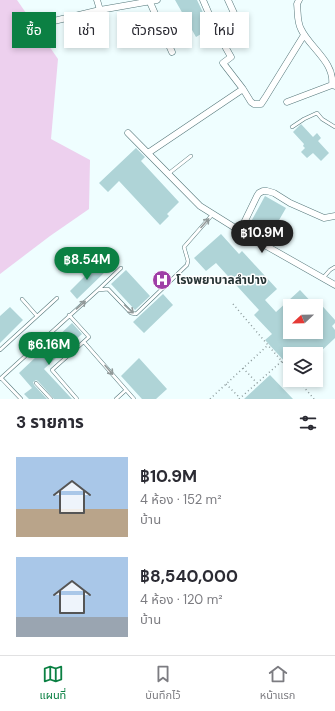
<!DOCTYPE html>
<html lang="th">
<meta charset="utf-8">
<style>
:root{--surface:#fff;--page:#f2f2f3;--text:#2b2b33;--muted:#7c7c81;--line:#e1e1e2;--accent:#0b8043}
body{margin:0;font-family:"DM Sans","Noto Sans Thai",sans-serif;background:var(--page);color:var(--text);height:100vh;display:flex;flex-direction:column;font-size:15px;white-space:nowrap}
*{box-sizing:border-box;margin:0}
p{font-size:13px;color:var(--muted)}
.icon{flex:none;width:22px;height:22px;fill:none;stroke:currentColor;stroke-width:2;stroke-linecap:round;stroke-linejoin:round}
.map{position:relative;height:399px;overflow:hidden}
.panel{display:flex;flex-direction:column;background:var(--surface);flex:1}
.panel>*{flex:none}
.guide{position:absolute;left:12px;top:12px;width:311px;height:36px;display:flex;gap:8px}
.needle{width:26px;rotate:248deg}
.controls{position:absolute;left:283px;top:299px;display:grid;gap:8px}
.controls a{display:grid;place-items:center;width:40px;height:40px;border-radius:0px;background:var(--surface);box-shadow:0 2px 6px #0003;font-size:20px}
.price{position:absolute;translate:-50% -34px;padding:0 9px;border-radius:14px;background:var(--accent);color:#fff;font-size:13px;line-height:26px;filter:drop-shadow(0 1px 2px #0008)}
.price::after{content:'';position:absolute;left:50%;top:24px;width:12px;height:9px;margin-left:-6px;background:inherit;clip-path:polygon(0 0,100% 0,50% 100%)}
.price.on{background:#222;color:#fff}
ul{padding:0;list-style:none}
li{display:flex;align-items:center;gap:12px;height:100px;padding:0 16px}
li span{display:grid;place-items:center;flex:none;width:112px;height:80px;border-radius:0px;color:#555}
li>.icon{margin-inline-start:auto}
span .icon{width:48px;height:48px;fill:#fffc;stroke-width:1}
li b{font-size:17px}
h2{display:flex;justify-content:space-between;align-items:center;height:48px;padding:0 16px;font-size:17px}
.pill{padding:0 14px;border-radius:0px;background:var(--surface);box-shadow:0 2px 6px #0003;font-size:14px;line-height:36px}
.pill.on{background:var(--accent);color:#fff}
.menu{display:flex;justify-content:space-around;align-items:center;height:56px;border-top:1px solid var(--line);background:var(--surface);font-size:11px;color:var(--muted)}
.menu a{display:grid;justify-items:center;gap:2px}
.menu .on{color:var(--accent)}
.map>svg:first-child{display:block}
</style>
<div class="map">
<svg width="335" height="399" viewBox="0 0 335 399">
<rect width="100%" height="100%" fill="#effeff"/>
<!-- green -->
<path fill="#edd0ee" d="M0,0h17l41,59 -7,80 39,21 -1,49 -39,27 -50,38z"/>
<!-- building -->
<path fill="#afd4d7" d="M175,0h22l11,23 5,4 -17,10z
M301,124l12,13 4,-4 4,5 -3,3 11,12 -8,8 -8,-8 -6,5 -6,-6 4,-4 -2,-2 1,-2 -11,-12z
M136,148l9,9 -4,4 38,41 -12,12 2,2 -9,9 -41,-44 -11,11 -9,-9z
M265,196l21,12 -19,33 -20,-12z
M221,234l18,20 3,-3 35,38 -12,11 11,12 24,-22 15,16h-25v26h26v-33l19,21v3l-3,3 3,4v8l-17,16h-28v6l-4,3 -21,-23 7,-6 -18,-19 5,-5 -43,-47 -10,8 -12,-13z
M97,264l8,8 -28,27 -7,-8z
M126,270l24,26 -15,14 -24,-26z
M163,294l10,11 -29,28 -11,-11z
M10,307l13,13 -23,23v-27z
M72,323l10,11 -38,35 28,30h-18l-16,-18 -2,-1 -3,2 1,3 13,14h-18l-5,-5 8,-6 -13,-15z
M139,358l28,31 -11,10h-14l-21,-23z
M270,375l23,24h-49z"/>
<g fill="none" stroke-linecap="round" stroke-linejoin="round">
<!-- lane casing -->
<g stroke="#55777a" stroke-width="4">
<path id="lane" d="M292,127l12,-8 13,-6 5,6 13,8
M168,174l23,-18
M323,278l7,-8 5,-3
M98,290l10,-1 23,24 5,1 51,-49 1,-4 -4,-14 28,-32
M22,299l15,17
M69,315l20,22 -37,33 25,29
M84,342l50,57
M0,350l57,-52
M1,378l20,21
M0,379l98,-89 23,-22
M36,383l15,16
M116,399l10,-9"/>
</g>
<!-- street casing -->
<g stroke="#55777a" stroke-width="7">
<path id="street" d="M97,0l3,10
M149,0l23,52
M203,0l9,21
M228,0l11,24 -21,10 13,23 -8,6 20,26 8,13 3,2h7l4,-6 39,-63
M299,0l-2,4c1,8 0,18 4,25 8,18 34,33 31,56l3,1
M37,25l63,-15 57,-10
M287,102l45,-17
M128,133l72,73 40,25 95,54
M148,153l95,-64
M240,231l17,-35 2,-3 4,-2h4l7,2 16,10 34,15 11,-2"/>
</g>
<!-- path -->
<path stroke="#8c9a9b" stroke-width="1.5" stroke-dasharray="1 3" stroke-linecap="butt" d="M233,304l57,67
M243,368l14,15
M298,380l16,19
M226,384l14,14
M210,399l58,-54
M239,399l43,-38"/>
<!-- lane -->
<use href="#lane" stroke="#fff" stroke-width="3"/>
<!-- street -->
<use href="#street" stroke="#fff" stroke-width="6"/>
</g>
<!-- one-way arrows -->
<defs><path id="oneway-shaft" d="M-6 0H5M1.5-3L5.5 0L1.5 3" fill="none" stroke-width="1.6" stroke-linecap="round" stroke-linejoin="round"/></defs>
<g stroke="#929a9a">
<use href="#oneway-shaft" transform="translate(205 223) rotate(-48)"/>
<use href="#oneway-shaft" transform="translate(81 305) rotate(-41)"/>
<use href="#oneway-shaft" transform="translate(129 309) rotate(42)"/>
<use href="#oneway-shaft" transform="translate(109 370) rotate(49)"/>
</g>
<!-- icons -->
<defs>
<g id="hospital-disc" transform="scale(1)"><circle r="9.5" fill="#9f3fa7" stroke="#fff"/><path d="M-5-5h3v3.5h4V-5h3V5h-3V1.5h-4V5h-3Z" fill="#fff"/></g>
</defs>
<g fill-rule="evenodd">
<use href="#hospital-disc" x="162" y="280"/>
</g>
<g text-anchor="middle" stroke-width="3" stroke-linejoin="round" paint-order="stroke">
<!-- poi labels -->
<g font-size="12" font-weight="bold" fill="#263435" stroke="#fff" text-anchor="start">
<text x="176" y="284">โรงพยาบาลลำปาง</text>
</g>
</g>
</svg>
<div class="controls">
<a><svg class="needle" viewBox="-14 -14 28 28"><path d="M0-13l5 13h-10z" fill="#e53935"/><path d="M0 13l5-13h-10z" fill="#7c7c81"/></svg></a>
<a><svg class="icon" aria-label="layers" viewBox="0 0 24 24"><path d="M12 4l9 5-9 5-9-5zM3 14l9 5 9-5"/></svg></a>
</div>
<b class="price on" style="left:262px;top:254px">฿10.9M</b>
<b class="price" style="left:87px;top:281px">฿8.54M</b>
<b class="price" style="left:49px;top:366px">฿6.16M</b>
<div class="guide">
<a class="pill on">ซื้อ</a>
<a class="pill">เช่า</a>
<a class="pill">ตัวกรอง</a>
<a class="pill">ใหม่</a>
</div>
</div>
<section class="panel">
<h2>3 รายการ<svg class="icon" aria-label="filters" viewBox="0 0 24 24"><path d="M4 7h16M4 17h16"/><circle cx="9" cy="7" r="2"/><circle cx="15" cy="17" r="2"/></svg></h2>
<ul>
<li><span style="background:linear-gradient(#a9c7e8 65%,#b9a48a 0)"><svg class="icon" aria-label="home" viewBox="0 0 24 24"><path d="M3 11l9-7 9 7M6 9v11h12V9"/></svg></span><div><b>฿10.9M</b><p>4 ห้อง · 152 m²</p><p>บ้าน</p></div></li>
<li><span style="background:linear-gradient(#a9c7e8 75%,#9aa5b1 0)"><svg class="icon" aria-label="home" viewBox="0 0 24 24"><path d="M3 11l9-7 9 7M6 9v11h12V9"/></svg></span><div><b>฿8,540,000</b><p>4 ห้อง · 120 m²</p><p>บ้าน</p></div></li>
</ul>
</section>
<nav class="menu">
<a class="on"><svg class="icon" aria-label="map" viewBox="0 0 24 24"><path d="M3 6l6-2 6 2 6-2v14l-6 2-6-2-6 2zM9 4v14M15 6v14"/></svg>แผนที่</a>
<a><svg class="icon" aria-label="saved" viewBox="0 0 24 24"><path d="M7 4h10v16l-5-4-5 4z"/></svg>บันทึกไว้</a>
<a><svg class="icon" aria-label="home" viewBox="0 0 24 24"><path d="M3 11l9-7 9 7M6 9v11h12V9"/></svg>หน้าแรก</a>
</nav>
